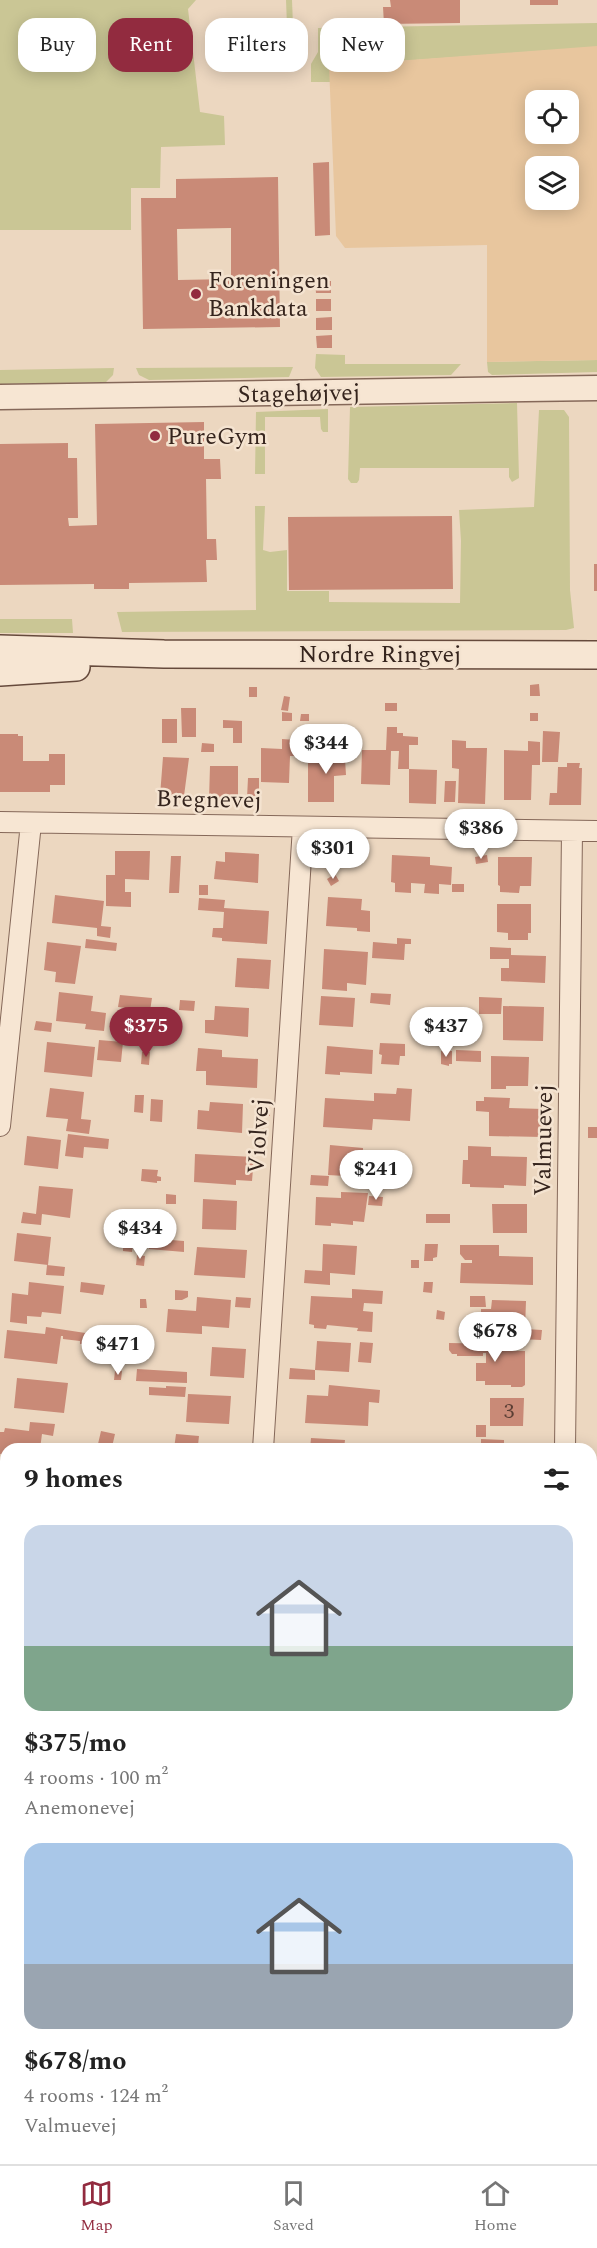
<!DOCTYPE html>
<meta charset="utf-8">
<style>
:root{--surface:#fff;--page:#f2f2f2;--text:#222;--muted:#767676;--line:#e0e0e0;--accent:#922b3f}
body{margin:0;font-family:Spectral,serif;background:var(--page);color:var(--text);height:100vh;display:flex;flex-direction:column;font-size:22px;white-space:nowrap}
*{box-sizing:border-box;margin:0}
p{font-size:20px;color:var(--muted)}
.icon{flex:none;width:33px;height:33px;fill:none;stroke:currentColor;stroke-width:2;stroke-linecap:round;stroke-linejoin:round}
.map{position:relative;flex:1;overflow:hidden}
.drawer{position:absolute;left:0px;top:1443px;width:597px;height:722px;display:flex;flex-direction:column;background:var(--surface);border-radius:18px 18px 0 0;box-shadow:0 3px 15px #0003}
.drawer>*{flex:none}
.hud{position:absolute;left:18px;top:18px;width:561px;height:54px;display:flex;gap:12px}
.tools{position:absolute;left:525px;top:90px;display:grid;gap:12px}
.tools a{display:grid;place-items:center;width:54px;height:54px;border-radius:12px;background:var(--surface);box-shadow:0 3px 15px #0003;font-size:30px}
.price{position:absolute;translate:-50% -51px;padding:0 14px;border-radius:21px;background:#fff;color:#222;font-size:20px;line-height:39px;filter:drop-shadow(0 2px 3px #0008)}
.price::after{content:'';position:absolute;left:50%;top:36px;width:18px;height:14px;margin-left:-9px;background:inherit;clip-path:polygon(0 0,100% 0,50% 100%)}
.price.current{background:var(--accent);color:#fff}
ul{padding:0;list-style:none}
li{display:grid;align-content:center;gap:12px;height:318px;padding:0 24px}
li span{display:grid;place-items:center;height:186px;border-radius:18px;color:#555}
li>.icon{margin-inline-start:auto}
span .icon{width:108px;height:108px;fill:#fffc;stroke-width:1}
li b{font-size:26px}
h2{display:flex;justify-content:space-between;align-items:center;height:72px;padding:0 24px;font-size:26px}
.chip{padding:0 21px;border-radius:18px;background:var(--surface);box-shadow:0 3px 15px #0003;font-size:21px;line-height:54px}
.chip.current{background:var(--accent);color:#fff}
.dock{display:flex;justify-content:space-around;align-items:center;height:84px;border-top:2px solid var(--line);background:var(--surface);font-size:16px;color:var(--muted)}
.dock a{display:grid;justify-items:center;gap:3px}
.dock .current{color:var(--accent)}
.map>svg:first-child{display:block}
</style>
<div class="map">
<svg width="597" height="2164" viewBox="0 0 597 2164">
<rect width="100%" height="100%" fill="#ecd7c0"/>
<!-- green -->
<path fill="#cac695" d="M0,0h196l-8,9 12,103 24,4 1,29 -64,2 -1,41h-29v42h-131z
M286,0h6l2,51h-6z
M597,23v24l-267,19v16h-19v-18l7,-12v-24z
M316,354l29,1v9h116l-10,11 -130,2 -6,-9z
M597,360v12l-105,3 -4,-3 -1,-10z
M293,367l-4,10 -140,3 -10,-5 -3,-7z
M114,368l-1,7 -7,7 -106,2v-14z
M517,403l2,75 -7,4 -3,-5v-9h-149l-1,12 -2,3h-6l-3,-4 2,-72z
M328,409v23h-5l-2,-3 -1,-12h-55v57h-10l1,-62z
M539,410h25l5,7 1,173 4,38 -8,2 -444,2 -5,-20 139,-2 -1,-104h10l-2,44 7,2 17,-2v41h42v11l131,1 1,-62 -2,-31 75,-3z
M0,619h72l1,14h-73z
M597,1711v323l-2,2 -4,-3v-317z
M6,1948v114l-6,-1v-111z
M0,2071l6,1v86h266l5,6h-277z
M412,2159v-1l59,1 -7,5h-55l-1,-2z
M529,2159h55l11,5h-61z"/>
<!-- sand -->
<path fill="#e8c69e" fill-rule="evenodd" d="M597,46v314l-110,2v-117l-142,3 -9,-12 -7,-170zM536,100h32v34h-32zM536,166h32v34h-32z"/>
<!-- water -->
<path fill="#a3beb1" stroke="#6b8c7d" stroke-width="1.5" d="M9,2159l206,-1 4,6h-219z"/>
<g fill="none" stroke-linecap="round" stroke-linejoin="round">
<!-- stream -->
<path stroke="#6b8c7d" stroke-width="6" d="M591,1737l6,-5"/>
</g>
<!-- building -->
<path fill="#c98a77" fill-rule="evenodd" d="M390,0h70v23l-76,1 -1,-17h8z
M530,0h28v5h-28z
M329,162l1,73 -15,1 -2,-73z
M278,177l2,150 -137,2 -2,-131h35v-19zM231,228v51l-53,1 -1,-51z
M315,281h16v12h-15z
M316,299h15v12h-15z
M332,317v13h-16v-12z
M332,335v13h-15l-1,-12z
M204,422v37h16l1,20h-15l1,60h9l1,21h-11l1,22 -78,1v6h-35v-5l-94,1v-141l68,-1v15h9l1,60h-10l1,8 28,-1 -2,-101z
M452,516l1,73 -164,1 -1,-73z
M594,564h3v27h-3z
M539,684l1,12h-10v-11z
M249,687h8v10h-8z
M284,696l6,1 -2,14 -7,-1z
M385,703h12v8h-12z
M181,708h15v29h-14z
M282,712l10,1v8h-10z
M530,713h8v8h-8z
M301,714h8v7h-9z
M162,719h15v24h-15z
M223,720l19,1v22h-9v-15h-10z
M387,727h10v6h6v3l15,1v8h-9v24h-11l1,-18h-8l-1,34 -29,-1 1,-34h24z
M543,731l17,1 -2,30h-16z
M0,734h18v2h5v25h26v-7h16v31h-15v7h-50z
M282,739l14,1v16h-6l-1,27 -28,-1v-34l21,1z
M452,740l14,1v7h21l-2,56 -27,-1 1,-34 -7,-1z
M528,741l12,1v23h-8l-1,35h-27v-50l24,1z
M202,743l12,1v8h-13z
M335,743h9l2,32 -12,1v26h-26v-39h14v-11h13z
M163,757l26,1 -5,38h-24z
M567,763h13l-1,5h3l-1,37h-32l1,-12h7l1,-26h9z
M210,766h28v34h-29z
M409,769l28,1 -1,34 -27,-1z
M248,778h11v20h-12z
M445,781h11l-1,21h-11z
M115,851h35l-1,29 -24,-1v13h6v15l-25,-1v-31h9z
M225,852l34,2 -1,29 -44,-4 2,-18 9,1z
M392,855l38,2v8l22,2 -1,18 -12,-1v10l-15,-1 1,-9 -14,-1v10l-16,-1v-9l-4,-1z
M487,855l1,7 -12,2 -1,-7z
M171,856h10l-2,37h-10z
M498,857h34l-1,29h-11l-1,7 -19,-1v-6l-2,-1z
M335,874l4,7 -8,5 -4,-7z
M452,884h12v8h-12z
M199,885h9v10h-9z
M55,895l49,6 -3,25 10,1 -1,11 -13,-2v-8l-45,-5z
M328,897l34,2 -1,11 9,1v21l-13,-1v-3l-31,-2z
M199,898l26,2 -1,8 45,3 -2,33 -45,-3v-3l-10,-1 1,-9h10l1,-16 -26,-2z
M497,904h34v29h-3v7h-20v-7l-11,-1z
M397,938l14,1v5h-6l-1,16 -32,-2 1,-16 24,2z
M86,939l31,4 -1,8 -31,-3z
M47,942l34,4 -6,38 -20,-2 1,-10 -12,-2z
M490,947l21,1v7l35,1 -1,27 -44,-2v-13h8v-9h-19z
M324,949l44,3 -2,33 -19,-2v8l-25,-2z
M237,958l34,2 -2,29 -34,-2z
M59,992l34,4 -2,15 15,2 -2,18 -19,-2 1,-5 -30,-3z
M371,993l20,1 -1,11 -20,-2z
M120,995l32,3 -2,13 -32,-4z
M321,996l34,2 -2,29 -34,-2z
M479,997l23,1 -1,16h-22z
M180,1000l15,1 -1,10 -15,-1z
M215,1006l34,2 -1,29 -43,-4v-13h9z
M503,1006l41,1 -1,34 -40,-1z
M36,1021l16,2 -1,9 -17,-2z
M99,1040l24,2 -2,20 -24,-2z
M47,1042l48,5 -3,30 -48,-5z
M380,1043l25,1v12h-5l-1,9 -18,-1 1,-9 -3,-1z
M327,1046l46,4 -1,24 -32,-2v3l-15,-1z
M198,1048l24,2v7l36,2 -1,29 -51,-3v-14h-10z
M456,1050l25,1v11l-25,-1z
M441,1051h11v13h-3v2l-8,-2z
M142,1052h8l-1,13 -8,-1z
M491,1056l38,1 -1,29h-22v3h-15z
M50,1088l34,4 -3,27 10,1 -2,14 -23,-3 2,-12 -22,-2z
M397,1088l15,1 -2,32 -37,-2 -1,11 -49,-3 2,-29 49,3v-8l22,1z
M135,1095h9l-1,18 -9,-1z
M484,1097l26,1 -1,10 34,1 -1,28 -53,-1v-24l-13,-1v-10h8z
M151,1099l12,1 -1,22 -12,-1z
M210,1102l33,2 -1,29 -45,-4 1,-19 11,1z
M255,1107l15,1v8l-15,-1z
M588,1127h9v11h-9z
M68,1134l41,5 -1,10 -24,-2 -1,11 -18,-2z
M27,1136l34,4 -3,29 -34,-4z
M330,1145l33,3 -1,29 -34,-2z
M468,1146l23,1v9l36,1 -1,29 -22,-1v3l-34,-1v-3h-8l1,-24h5z
M195,1154l59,3 -2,24 -16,-1v5l-42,-3z
M142,1169l16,1 -1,6 4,1v4h-4v2l-16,-2z
M311,1175l18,1 -1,10 -18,-1z
M39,1186l34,3 -3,29 -28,-4 -1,11 -20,-2 2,-11 13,2z
M341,1192l27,1 -4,29 -11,-1v4l-22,-2v3l-16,-1 1,-28 25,1z
M166,1194l10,1v9h-10z
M369,1196l14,1 -1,9 -14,-1z
M203,1199l34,2 -1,29 -34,-1z
M492,1204h35v29h-34z
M426,1214h24v9h-24z
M131,1220l4,1 -1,14h-8l1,-11h4z
M17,1233l34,4 -3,28 -34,-4z
M123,1239h10l-1,13 -9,-1z
M158,1239l26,2v11l-35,-3v-9z
M138,1240l10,1v7h-10z
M323,1244l34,2 -2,29 -25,-2v12l-26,-2 1,-13 17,1z
M425,1244h13l-1,13 -4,1v3h-9z
M460,1245h39v11l34,1v28l-73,-2 1,-20h11v-3h-7l-5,-6z
M197,1247l50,3 -2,28 -51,-3z
M137,1255l8,1 -1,10 -8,-1z
M411,1260h8v8h-8z
M47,1265l18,2 -1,9 -18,-1z
M29,1282l35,4 -3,28 -19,-2 -1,5 -14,-1v8l-17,-2 2,-29 16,2z
M81,1282l24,3 -2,10 -23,-3z
M424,1282h9l-1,11 -9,-1z
M352,1289l31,2 -1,13 -18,-1 -1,8 10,1 -1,20 -15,-1 1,-3 -31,-3 -1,4 -12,-1v-3l-5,-1 2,-28 41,2z
M175,1290l13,1v6l-6,3h-7z
M470,1296h15l1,11h-16z
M197,1297l34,3 -2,28 -27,-2v8l-36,-2 2,-23 28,2z
M236,1297l15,1 -1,10 -15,-1z
M140,1299h6l1,9h-7z
M492,1300l34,1 -1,28 17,1 -1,10 -21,-1v-9l-39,-1v-20h10z
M437,1310l8,2 -1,8 -8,-1z
M46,1327l46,7 -1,11 -11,-1v-3l-17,-2v-3h-2l-4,28 -53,-6 3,-28 38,4z
M131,1338l7,1 -1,12h-7z
M317,1341l34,2 -2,29 -34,-2z
M360,1342l13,1 -2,20 -13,-1z
M449,1343l54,1v7h22v34l-3,2h-11v-2h-26v-4h-9v-18h10v-10h-3v3h-26v-2h-5l-3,-4z
M212,1347l34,2 -2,29 -34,-2z
M290,1368l25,2v10l-26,-1z
M137,1369l50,3v11l-51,-2z
M115,1371h7l-1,9h-7z
M17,1378l51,5 -4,30 -50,-5z
M329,1385l51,5 -1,13 -10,-1 -1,24 -63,-3 2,-28 21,1z
M166,1386l20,1 -1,10 -36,-2v-8l17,1z
M188,1394l43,2 -2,28 -43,-2z
M490,1398h34l-1,28h-33z
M30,1422l25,2 -2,12 -11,-2 -2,15h-34v6l-6,-1v-22h4l1,-4 24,3z
M476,1425h10v12h-10z
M101,1431l14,3 -3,13 -14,-3z
M176,1434l23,2 -1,9 32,2v2h-56z
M311,1438l34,2 -1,9h-34z
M481,1439l23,1v9h-23z
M0,1475h6v28l-6,-1z
M0,1527h6v26l-6,-1z
M597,1532v38l-6,-8v-25z
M597,1570v24l-6,-8v-12z
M0,1572l6,1v67l-3,31 -3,-1z
M6,1716v36l-6,2v-36z
M6,1841v27l-3,-7 -3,1v-19z
M597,2080v30l-6,-4v-16z
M597,2120v33l-6,-4v-20z"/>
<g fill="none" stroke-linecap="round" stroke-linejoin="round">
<!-- minor casing -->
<g stroke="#856859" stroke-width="22">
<path id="minor" d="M0,822l597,9
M0,1126l31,-303
M263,1449l40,-622
M565,1449l7,-618"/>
</g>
<!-- tertiary casing -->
<g stroke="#856859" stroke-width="27">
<path id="tertiary" d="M0,397l597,-9
M591,1500l6,-5
M0,1807l6,-2
M305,2158l6,6"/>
</g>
<!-- secondary casing -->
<g stroke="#664a3c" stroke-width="30">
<path id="secondary" d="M0,649l164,5 433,1
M0,672l76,-5"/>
</g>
<!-- minor -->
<use href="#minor" stroke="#f7e6d3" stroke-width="20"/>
<!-- tertiary -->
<use href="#tertiary" stroke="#f7e6d3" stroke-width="24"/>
<!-- secondary -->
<use href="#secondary" stroke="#f7e6d3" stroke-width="27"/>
</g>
<!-- markers -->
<g fill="#922b3f" stroke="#f4e3d0" stroke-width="2">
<circle cx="196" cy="294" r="6"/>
<circle cx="155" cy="436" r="6"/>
</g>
<g text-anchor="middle" stroke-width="5" stroke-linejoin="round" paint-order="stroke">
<!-- number labels -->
<g font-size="21" fill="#5a3e34">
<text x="509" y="1418">3</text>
</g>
<!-- poi labels -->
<g font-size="24" fill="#35241d" stroke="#f4e3d0" text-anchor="start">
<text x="208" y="288">Foreningen<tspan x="208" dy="28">Bankdata</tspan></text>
<text x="167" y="444">PureGym</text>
</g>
<!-- street labels -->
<g font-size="24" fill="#35241d" stroke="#f4e3d0">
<text transform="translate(299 393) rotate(-1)" y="8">Stagehøjvej</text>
<text x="380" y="662">Nordre Ringvej</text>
<text transform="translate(209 799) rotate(1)" y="8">Bregnevej</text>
<text transform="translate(258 1136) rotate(-86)" y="8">Violvej</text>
<text transform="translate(543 1140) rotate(-89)" y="8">Valmuevej</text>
</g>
</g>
</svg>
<div class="tools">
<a><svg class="icon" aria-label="locate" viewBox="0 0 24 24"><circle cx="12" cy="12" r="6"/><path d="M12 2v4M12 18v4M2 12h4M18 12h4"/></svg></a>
<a><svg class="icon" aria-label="layers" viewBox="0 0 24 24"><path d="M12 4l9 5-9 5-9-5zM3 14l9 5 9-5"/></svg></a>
</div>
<b class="price" style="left:326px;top:775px">$344</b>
<b class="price" style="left:481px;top:860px">$386</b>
<b class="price" style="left:333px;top:880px">$301</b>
<b class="price current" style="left:146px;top:1058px">$375</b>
<b class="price" style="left:446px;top:1058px">$437</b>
<b class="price" style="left:376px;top:1201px">$241</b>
<b class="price" style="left:140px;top:1260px">$434</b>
<b class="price" style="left:495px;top:1363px">$678</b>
<b class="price" style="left:118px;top:1376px">$471</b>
<div class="hud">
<a class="chip">Buy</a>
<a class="chip current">Rent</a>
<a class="chip">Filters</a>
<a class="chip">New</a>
</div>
<section class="drawer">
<h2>9 homes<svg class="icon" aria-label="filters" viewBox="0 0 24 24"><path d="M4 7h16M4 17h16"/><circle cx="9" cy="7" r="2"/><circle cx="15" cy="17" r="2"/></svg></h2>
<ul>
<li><span style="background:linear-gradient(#c9d6e8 65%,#7fa58c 0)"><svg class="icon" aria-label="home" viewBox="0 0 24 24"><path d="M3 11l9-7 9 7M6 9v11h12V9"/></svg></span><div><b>$375/mo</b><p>4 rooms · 100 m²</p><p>Anemonevej</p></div></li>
<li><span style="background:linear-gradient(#a9c7e8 65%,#9aa5b1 0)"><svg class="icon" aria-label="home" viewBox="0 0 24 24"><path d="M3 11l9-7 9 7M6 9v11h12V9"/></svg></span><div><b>$678/mo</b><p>4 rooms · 124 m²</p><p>Valmuevej</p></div></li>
</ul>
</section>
</div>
<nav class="dock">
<a class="current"><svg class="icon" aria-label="map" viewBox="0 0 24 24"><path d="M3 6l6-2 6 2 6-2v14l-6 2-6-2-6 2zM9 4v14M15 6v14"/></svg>Map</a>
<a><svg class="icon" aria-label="saved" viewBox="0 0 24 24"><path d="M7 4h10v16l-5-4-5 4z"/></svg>Saved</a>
<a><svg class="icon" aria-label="home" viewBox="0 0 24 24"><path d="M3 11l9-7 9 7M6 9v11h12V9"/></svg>Home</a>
</nav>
